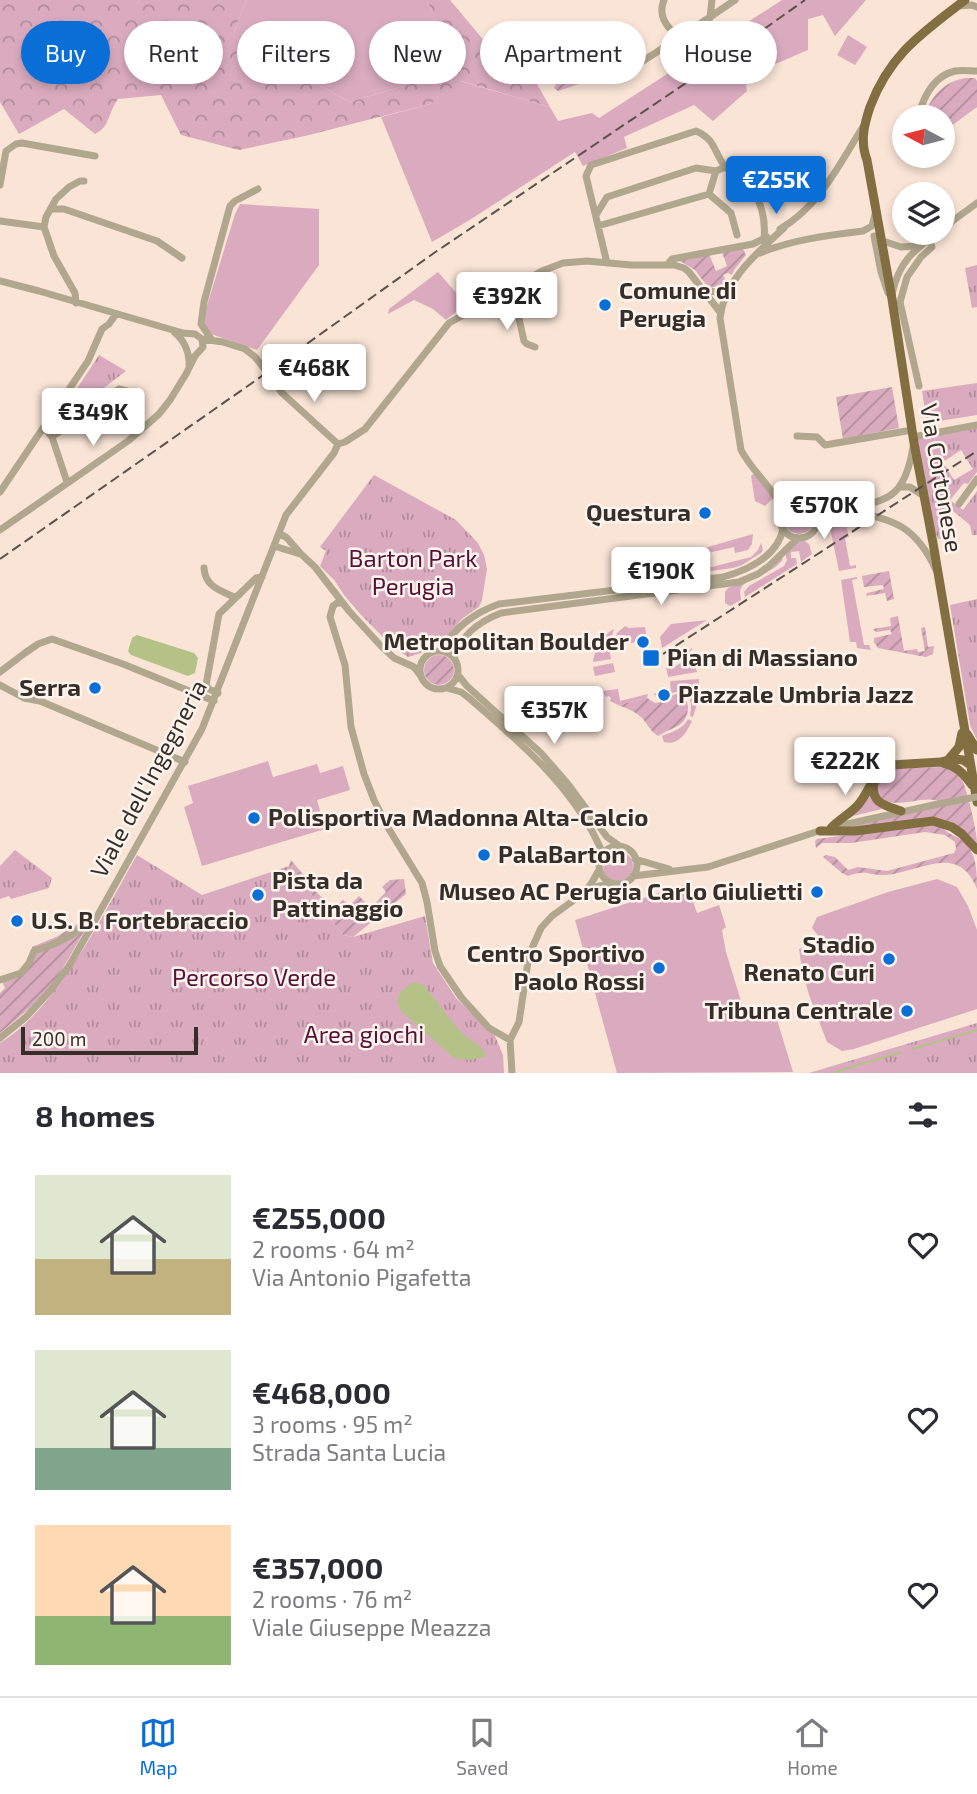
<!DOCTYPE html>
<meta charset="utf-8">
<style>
:root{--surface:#fff;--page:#f2f2f3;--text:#2b2b33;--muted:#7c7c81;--line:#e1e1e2;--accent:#096fd7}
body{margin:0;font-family:"Exo 2",sans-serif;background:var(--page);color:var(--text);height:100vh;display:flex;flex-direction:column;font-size:26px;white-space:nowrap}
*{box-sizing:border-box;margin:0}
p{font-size:23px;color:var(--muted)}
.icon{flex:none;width:38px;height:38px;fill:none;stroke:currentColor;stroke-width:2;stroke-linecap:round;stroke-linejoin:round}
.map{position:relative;height:1073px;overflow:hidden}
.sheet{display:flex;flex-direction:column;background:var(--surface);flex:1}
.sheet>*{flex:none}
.top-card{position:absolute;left:21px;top:21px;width:936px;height:63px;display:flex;gap:14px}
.needle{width:46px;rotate:277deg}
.fabs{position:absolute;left:892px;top:105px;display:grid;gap:14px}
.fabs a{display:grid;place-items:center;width:63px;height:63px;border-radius:50%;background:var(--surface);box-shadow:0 4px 10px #0003;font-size:35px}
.scale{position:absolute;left:21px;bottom:18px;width:177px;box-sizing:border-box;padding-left:7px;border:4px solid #362e29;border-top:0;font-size:19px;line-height:24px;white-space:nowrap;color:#362e29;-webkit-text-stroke:5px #fdf4ee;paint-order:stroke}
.price{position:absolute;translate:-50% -60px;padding:0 16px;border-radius:7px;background:#fff;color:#222;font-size:23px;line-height:46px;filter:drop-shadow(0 2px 4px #0008)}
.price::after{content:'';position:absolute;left:50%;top:42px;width:21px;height:16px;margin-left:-10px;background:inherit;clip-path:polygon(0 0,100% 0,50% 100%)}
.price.active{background:var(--accent);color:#fff}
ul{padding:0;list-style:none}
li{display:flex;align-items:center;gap:21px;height:175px;padding:0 35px}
li span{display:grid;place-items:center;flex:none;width:196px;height:140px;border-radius:0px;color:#555}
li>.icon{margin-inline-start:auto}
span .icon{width:84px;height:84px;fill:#fffc;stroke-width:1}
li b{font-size:30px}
h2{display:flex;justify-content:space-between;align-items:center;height:84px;padding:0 35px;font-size:30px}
.chip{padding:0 24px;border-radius:32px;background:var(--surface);box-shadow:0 4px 10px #0003;font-size:24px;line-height:63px}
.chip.active{background:var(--accent);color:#fff}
.tabs{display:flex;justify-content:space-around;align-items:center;height:98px;border-top:2px solid var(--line);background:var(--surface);font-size:19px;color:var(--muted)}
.tabs a{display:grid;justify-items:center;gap:4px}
.tabs .active{color:var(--accent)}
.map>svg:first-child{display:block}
</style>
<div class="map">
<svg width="977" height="1073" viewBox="0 0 977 1073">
<defs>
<pattern id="forest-crowns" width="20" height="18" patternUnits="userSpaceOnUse" patternTransform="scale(1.75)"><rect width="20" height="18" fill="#daabbf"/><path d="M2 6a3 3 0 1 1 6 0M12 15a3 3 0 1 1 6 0" fill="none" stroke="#b28c9b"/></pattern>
<pattern id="park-tufts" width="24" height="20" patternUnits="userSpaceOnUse" patternTransform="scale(1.75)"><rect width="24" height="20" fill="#daabbf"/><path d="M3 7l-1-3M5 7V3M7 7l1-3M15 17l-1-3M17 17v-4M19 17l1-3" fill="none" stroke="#b28c9b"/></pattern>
<pattern id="garden-furrows" width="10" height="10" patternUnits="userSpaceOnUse" patternTransform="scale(1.75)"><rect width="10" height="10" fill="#daabbf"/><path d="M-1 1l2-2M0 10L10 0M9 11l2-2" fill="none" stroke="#b28c9b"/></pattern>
</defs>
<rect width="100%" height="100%" fill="#f9e4d6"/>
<!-- grass -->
<path fill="#daabbf" d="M246,0h181l28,71 -106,31 -116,-66z
M782,0h84l-31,36 -12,-21 -15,4v31l-51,22 -11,14 1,5 -34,30 -19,-16 -70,32 3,11 -44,18 -8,-14 -107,69 -36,21 -51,-125 49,-13 30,-23 90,26 8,14 34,-8 7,5z
M848,35l19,12 -12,18 -18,-10z
M240,204l79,5v56l-62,85 -46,-16 -9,-12 33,-108z
M438,272l28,32 -20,16 -13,-11 -19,-9 -26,14 1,-5z
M753,474l2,1 19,22 -9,9 -10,-5 -4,-25z
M784 519a15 15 0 1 1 30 0a15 15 0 1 1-30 0Z
M846,524l3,13 -4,1 5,28 6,-1v3l-17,3 -9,-43z
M753,534l-1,10 -4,6 -13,3 -1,-6 -39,9 1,6 -12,3 -3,-1 -4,-8z
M803,540l6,4 3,10 -11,8 -2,-11 -8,1v6h5l1,6 -52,33 -1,-5 5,-6 35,-20 3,-6 -2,-7 13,-12z
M761,543l2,7 -2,3 -19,12 -9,3 -75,10 8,-18 4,15 14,-1 67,-17 7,-7z
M781,557l2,2c-9,15 -37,19 -42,29 -2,4 0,8 0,12l-11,6 -5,-3v-11l3,-4 22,-9z
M857,577v2l-5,1 12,65h5l2,5 -14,-2 -1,-6h-6l-9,-62z
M707,620l-45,28 -2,-11 11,-13z
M625,626l4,2 16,-1 2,13 -16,3 -3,-6 -3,-2h-8l-1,-1z
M614,629l-2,7 12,3 2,5 -17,4 2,11 -18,3c2,-14 8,-26 21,-33z
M692,648v2l-23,16 2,3 21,-13 5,16 -29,5 -2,-11z
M613,663l2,9 -20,4 -2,-9z
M699,679l-1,22 -5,16 -3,-1c5,-27 -10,-29 -30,-18l-7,-4 18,-4 -1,-7 1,-2z
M618,689l2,12 28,-7 -1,4 -29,7 -8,-4 1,-3 -2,-2 -3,1 -5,-6z
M688,719l4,2c-6,12 -13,25 -28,21l-2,-6c10,-4 21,-7 26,-17z
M268,761l5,16 44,-13 3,9 23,-7 7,24 -33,10 8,29 -123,37 -18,-59 9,-4 -5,-17z
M870,794l12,15 -33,8z
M603 866a15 15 0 1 1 30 0a15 15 0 1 1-30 0Z
M937,879l20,8 11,19 9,24v79l-123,40 -12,2 -15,-9 -18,-47 -7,-26 -3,-20 24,-8v-3h-3l-8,-10 5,-11 71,-25z
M687,884l10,29 22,-8 7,22 -4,3 4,22 19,62 14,-3 2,6 14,-4 18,59 -176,1 -42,-153z"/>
<!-- forest -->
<path fill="url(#forest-crowns)" d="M0,0h246l-13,36 116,66 106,-31 -28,-71h23l36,43 34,-21 14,3 -6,43 22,39 -89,-26 -31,23 -125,32 -66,14 -58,-15 -20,-40 -43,4c-2,4 -5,7 -6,11 -5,11 -5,18 -17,24l-31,-25 -45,25 -19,-32z"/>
<!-- park -->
<path fill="url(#park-tufts)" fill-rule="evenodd" d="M977,265v42l-5,1 -7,-40z
M99,355l27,16 -69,53 -2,-2z
M977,383v32l-50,8 -5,-32z
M977,428v44l-9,12 -4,-1 -14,17 13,10 14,-19v44h-5l-2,-10 -23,-19 -7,15 2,18h-4l-3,-7 -18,-93zM961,450l12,19 -19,11 -11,-18z
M374,475l82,45 22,23 6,12 3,14 -5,31 -3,7 -16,11 -23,25 -8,2 -11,8 -13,4 -15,-10 -32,-32 -17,-20 -9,-14 -15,-15 6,-15 -6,-4z
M977,599v141l-7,-15 -20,-120z
M15,850l37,28 -3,10 -38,11 -2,-3 -9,3v-33z
M137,855l65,40 87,-29 54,69 10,2 72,-21 8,47 23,35 39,38 8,19 1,18h-504v-30c59,-36 103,-129 137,-188z
M977,1023v50h-168z"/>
<!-- garden -->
<path fill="url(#garden-furrows)" d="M586,49h12l5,8 -2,7 -15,8 -4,11 -24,8 -4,-3 9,-18 3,3 18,-14 -2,-4z
M966,78h9l2,3v26l-34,25v-15h-19c6,-20 20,-36 42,-39z
M743,249l3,6 -12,15 -2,5 -4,-2 -5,2 4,8 -1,2 -13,2 -6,-1 -12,-16 -15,-9 29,-7 7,17 11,-5 -5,-14z
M892,387l7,41 -56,11 -7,-42z
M889,571l5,28 -7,2 -2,-8 -19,3 1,-3 17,-4 -1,-4 -19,2 -2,-11z
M898,616l6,35 13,-2 1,3 7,-1 -4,-23 4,-1 3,20 6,-1 -1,8 -7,3 -48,-9 -4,-6v-4l18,-4 -2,-4 -14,2 -3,-3 18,-3 -1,-8z
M424 670a15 15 0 1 1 30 0a15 15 0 1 1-30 0Z
M676,694c14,3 15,17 7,28 -3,4 -19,10 -25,14 -8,-5 -11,-13 -17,-19 -7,-6 -15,-9 -23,-12l29,-7 8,5c9,-1 12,-7 21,-9z
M939,767c8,1 15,3 21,9 6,7 17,56 17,67l-29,-22 -104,8 98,-27c-22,-9 -46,11 -64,-7l-2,-11 10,-13 7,-2z
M933,824l8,1c5,8 10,9 18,13 18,12 18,32 18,51 -19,-47 -56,-17 -91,-14 -16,1 -20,-6 -38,1l-6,-3 -19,-16 3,-2 9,2 13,13 10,-3 29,4 67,-18 2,-4 -1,-7 -10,-7 -20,-3 -74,11h-29l-6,5 -1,-7 2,-2z
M291,860l21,25 -1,2 23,22 9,-9 7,5 9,-9 12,12 15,-16 -4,-5 8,-7 14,-1 2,15 -53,43 -10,-2 -54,-69z
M78,924l7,6c-12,20 -23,43 -39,61 -14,16 -30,29 -46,42v-40l5,-5 -3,-6 18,-6 14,-21 -2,-8 24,-10z"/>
<!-- water -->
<path fill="#b4c288" d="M137,635l57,18 4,5 -3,15 -7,3 -57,-21 -3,-4 4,-13z
M411,983h7l6,2 30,39 11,12 14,9 7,9 -1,3 -15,3 -16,-2 -53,-47c-8,-13 -1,-19 10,-28z"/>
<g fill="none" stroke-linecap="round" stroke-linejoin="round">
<!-- stream -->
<path stroke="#b4c288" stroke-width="2" d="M912,1049l65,-19
M832,1073l69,-21"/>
<!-- minor-tunnel -->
<path stroke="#d2c0b3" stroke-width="7" stroke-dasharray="7 3.5" stroke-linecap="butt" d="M263,367l10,13"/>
<!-- minor -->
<path stroke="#b1a68e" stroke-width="7" d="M664,0c-6,14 1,27 14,35
M958,6l14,-1 5,2
M710,18l2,-18
M605,79l21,-7 37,-24 12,-9 3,-4 4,1 53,-36
M918,117c5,-19 15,-41 37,-46 6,-1 15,0 22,0
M0,185l6,-34 10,-7 6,-1 73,13
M709,194l22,19 6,22
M52,209h12l93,32 25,17
M596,215l11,-18 89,-29 20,3 9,-4
M0,221l44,6
M598,226l111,-32 7,-23
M943,228l34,-25
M780,229c40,-23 60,-66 84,-104
M874,236l7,36 7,21
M880,240l21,7 19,-1
M760,253c31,-13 69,-18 103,-22l9,-5 3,-12
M607,263l-21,-87 5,-11 105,-34c18,8 17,17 27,33 7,9 18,14 26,22 12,13 17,34 15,52
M668,264l4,-5 81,-15 14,-7
M0,281l39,10 144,42 12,1 7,5 21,3 22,7 10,8 8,10
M512,287l12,54 3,3 8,3
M705,290l16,3 8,-2
M892,294c7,-32 20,-42 45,-61
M76,303l-1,-10 -21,-37 -10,-29 2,-10 10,-18 13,-12 11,-6h4
M175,333c9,7 15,20 14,32
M211,339l-10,-15 3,-22 26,-96 5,-5 23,-12
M273,380l9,13 56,51
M919,386l-19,-84 7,-25 14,-20 11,-10 -3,-8
M44,427l8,10 15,45
M797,436l20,1 8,8 87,-15
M52,437l67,-48 8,2 8,5
M913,437l64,-12
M338,444l7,-2 20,-13 84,-106 93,-52 21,-8 24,-2 44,4h43l10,3 5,4 31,40
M900,487h10l14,9
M0,492l88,-131 14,-32 7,-5 7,-10
M780 519a19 19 0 1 1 38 0a19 19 0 1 1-38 0Z
M959,504l18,-25
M783,509c-11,-22 -31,-38 -42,-59l-21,-132c4,-38 38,-66 64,-90
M844,509c47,11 70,13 92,61
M818,515c9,-9 18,-8 30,-9 45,-2 58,-16 65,-59
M0,530l128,-89 31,-27 11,-14 16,-26 9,-18 8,-9 -1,-8
M279,533l8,5 14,16 14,13 34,44 32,35 13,12 20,9 7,9
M274,546l26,8
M204,568c1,18 15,22 30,29l5,-2
M343,603h-6l-4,3 -3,11 15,48 6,62 13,47 10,26 13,26 35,57 5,19 8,49 5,15 21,31 28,31 21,12
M441,651c12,-23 35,-39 58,-47l224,-27c25,-7 54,-20 60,-48
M420 670a19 19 0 1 1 38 0a19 19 0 1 1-38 0Z
M454,658c7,-23 24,-36 47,-45l238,-31 19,-8 11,-8 29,-28
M0,672l25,-19 13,-9 14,-5 71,25 91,37
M458,675l9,11 74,67 27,31 39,53 14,10
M0,685l24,13 16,3 145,61
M447,688l14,4 8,6c51,44 108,92 134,156
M218,693l-9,-4 -3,-4 13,-71 37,-36 6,-1
M834,827l104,-23
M599 865a19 19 0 1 1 38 0a19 19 0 1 1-38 0Z
M635,859l34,10
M633,876l75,-9 114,-37
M584,892l7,-8 8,-14
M0,980l21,-7 8,-10 5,-12c19,-6 39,-14 53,-28l5,3
M0,1038l26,-21 24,-26 19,-25 20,-35 113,-202 84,-214 48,-62 4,-9
M512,1073l-2,-33 9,-18 10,-67 12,-27 11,-12 29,-21 18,-9 16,-2"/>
<!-- major -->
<path stroke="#816e41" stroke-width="9" d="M965,0c-43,33 -75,54 -95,107 -6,18 -10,35 -3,53l25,139 22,144 19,100 44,259
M967,734l10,16
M948,760l11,-13 3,-14
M943,763c14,3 21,11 29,22
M874,781c-4,22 10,24 27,30
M831,828c8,-9 19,-14 27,-23 12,-14 15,-34 33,-40l50,-3 14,-3 8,1 6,4
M820,831h35l78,-10 19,6 10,7 15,16"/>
<!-- rail -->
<path stroke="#5c524b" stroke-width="2" stroke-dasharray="10 5" stroke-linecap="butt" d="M0,559l252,-176 182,-130 292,-197 79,-56
M663,654l314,-203"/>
<!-- minor-bridge -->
<path stroke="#b1a68e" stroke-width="7" d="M938,804l38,-7"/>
</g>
<!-- markers -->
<g fill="#096fd7" stroke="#fdf4ee" stroke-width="2.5">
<circle cx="605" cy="305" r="7"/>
<circle cx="705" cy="513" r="7"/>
<circle cx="643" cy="642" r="7"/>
<rect x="642" y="649" width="18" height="18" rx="3.5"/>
<circle cx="95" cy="688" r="7"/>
<circle cx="664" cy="695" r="7"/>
<circle cx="254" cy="818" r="7"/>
<circle cx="484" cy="855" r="7"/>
<circle cx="817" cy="892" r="7"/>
<circle cx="258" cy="895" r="7"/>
<circle cx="17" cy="921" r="7"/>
<circle cx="889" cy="959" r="7"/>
<circle cx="659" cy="968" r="7"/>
<circle cx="907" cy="1011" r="7"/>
</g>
<g text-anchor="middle" stroke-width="5" stroke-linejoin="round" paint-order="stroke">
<!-- poi labels -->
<g font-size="24" font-weight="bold" fill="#362e29" stroke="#fdf4ee" text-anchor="start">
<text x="619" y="299">Comune di<tspan x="619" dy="28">Perugia</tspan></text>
<text x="691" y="521" text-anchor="end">Questura</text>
<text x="629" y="650" text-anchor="end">Metropolitan Boulder</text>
<text x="667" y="666">Pian di Massiano</text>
<text x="81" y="696" text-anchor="end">Serra</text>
<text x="678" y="703">Piazzale Umbria Jazz</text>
<text x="268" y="826">Polisportiva Madonna Alta-Calcio</text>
<text x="498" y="863">PalaBarton</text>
<text x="272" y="889">Pista da<tspan x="272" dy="28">Pattinaggio</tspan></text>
<text x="803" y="900" text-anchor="end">Museo AC Perugia Carlo Giulietti</text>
<text x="31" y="929">U.S. B. Fortebraccio</text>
<text x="875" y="953" text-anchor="end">Stadio<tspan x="875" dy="28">Renato Curi</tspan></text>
<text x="645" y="962" text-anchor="end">Centro Sportivo<tspan x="645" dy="28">Paolo Rossi</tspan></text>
<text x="893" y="1019" text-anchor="end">Tribuna Centrale</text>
</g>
<!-- street labels -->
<g font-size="24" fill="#362e29" stroke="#fdf4ee">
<text transform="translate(941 478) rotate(80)" y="8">Via Cortonese</text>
<text transform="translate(149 779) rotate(-62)" y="8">Viale dell'Ingegneria</text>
</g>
<!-- park labels -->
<g font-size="24" fill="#571037" stroke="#fdf4ee">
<text x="413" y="567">Barton Park<tspan x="413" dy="28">Perugia</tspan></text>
<text x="254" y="986">Percorso Verde</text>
<text x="364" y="1043">Area giochi</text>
</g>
</g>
</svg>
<div class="fabs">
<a><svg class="needle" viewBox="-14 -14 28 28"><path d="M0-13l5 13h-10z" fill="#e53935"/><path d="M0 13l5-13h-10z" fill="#7c7c81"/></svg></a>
<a><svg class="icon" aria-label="layers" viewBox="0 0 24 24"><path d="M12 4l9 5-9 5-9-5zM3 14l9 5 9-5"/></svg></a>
</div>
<div class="scale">200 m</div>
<b class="price active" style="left:776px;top:216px">€255K</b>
<b class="price" style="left:507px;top:332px">€392K</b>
<b class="price" style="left:314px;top:404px">€468K</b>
<b class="price" style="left:93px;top:448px">€349K</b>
<b class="price" style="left:824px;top:541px">€570K</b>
<b class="price" style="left:661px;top:607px">€190K</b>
<b class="price" style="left:554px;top:746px">€357K</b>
<b class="price" style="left:845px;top:797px">€222K</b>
<div class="top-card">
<a class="chip active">Buy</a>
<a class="chip">Rent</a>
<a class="chip">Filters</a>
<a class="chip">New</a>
<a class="chip">Apartment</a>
<a class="chip">House</a>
</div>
</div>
<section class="sheet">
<h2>8 homes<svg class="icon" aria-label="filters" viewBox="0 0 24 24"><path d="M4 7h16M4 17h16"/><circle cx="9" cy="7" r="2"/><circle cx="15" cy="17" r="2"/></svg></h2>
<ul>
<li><span style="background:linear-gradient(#dfe7d0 60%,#c2b280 0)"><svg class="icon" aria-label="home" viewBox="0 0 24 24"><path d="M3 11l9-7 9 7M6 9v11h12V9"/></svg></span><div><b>€255,000</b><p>2 rooms · 64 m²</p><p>Via Antonio Pigafetta</p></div><svg class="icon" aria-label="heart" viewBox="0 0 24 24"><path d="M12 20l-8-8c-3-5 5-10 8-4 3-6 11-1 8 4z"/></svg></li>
<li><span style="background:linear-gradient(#dfe7d0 70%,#7fa58c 0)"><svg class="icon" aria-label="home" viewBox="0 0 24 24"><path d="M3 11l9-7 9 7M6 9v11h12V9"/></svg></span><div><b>€468,000</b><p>3 rooms · 95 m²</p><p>Strada Santa Lucia</p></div><svg class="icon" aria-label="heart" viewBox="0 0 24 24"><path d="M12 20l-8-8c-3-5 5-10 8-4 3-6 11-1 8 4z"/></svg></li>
<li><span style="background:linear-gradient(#ffd9b3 65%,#8fb573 0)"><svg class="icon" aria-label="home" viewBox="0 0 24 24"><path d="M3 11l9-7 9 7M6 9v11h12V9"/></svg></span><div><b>€357,000</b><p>2 rooms · 76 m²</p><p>Viale Giuseppe Meazza</p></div><svg class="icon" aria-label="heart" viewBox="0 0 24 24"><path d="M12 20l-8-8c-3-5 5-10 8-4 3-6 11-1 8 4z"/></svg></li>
</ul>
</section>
<nav class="tabs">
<a class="active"><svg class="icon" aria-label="map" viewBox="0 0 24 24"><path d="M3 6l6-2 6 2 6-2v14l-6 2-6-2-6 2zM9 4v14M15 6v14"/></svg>Map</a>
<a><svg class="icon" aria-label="saved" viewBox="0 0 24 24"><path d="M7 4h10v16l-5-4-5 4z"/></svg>Saved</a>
<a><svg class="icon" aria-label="home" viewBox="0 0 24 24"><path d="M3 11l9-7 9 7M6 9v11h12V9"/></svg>Home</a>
</nav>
